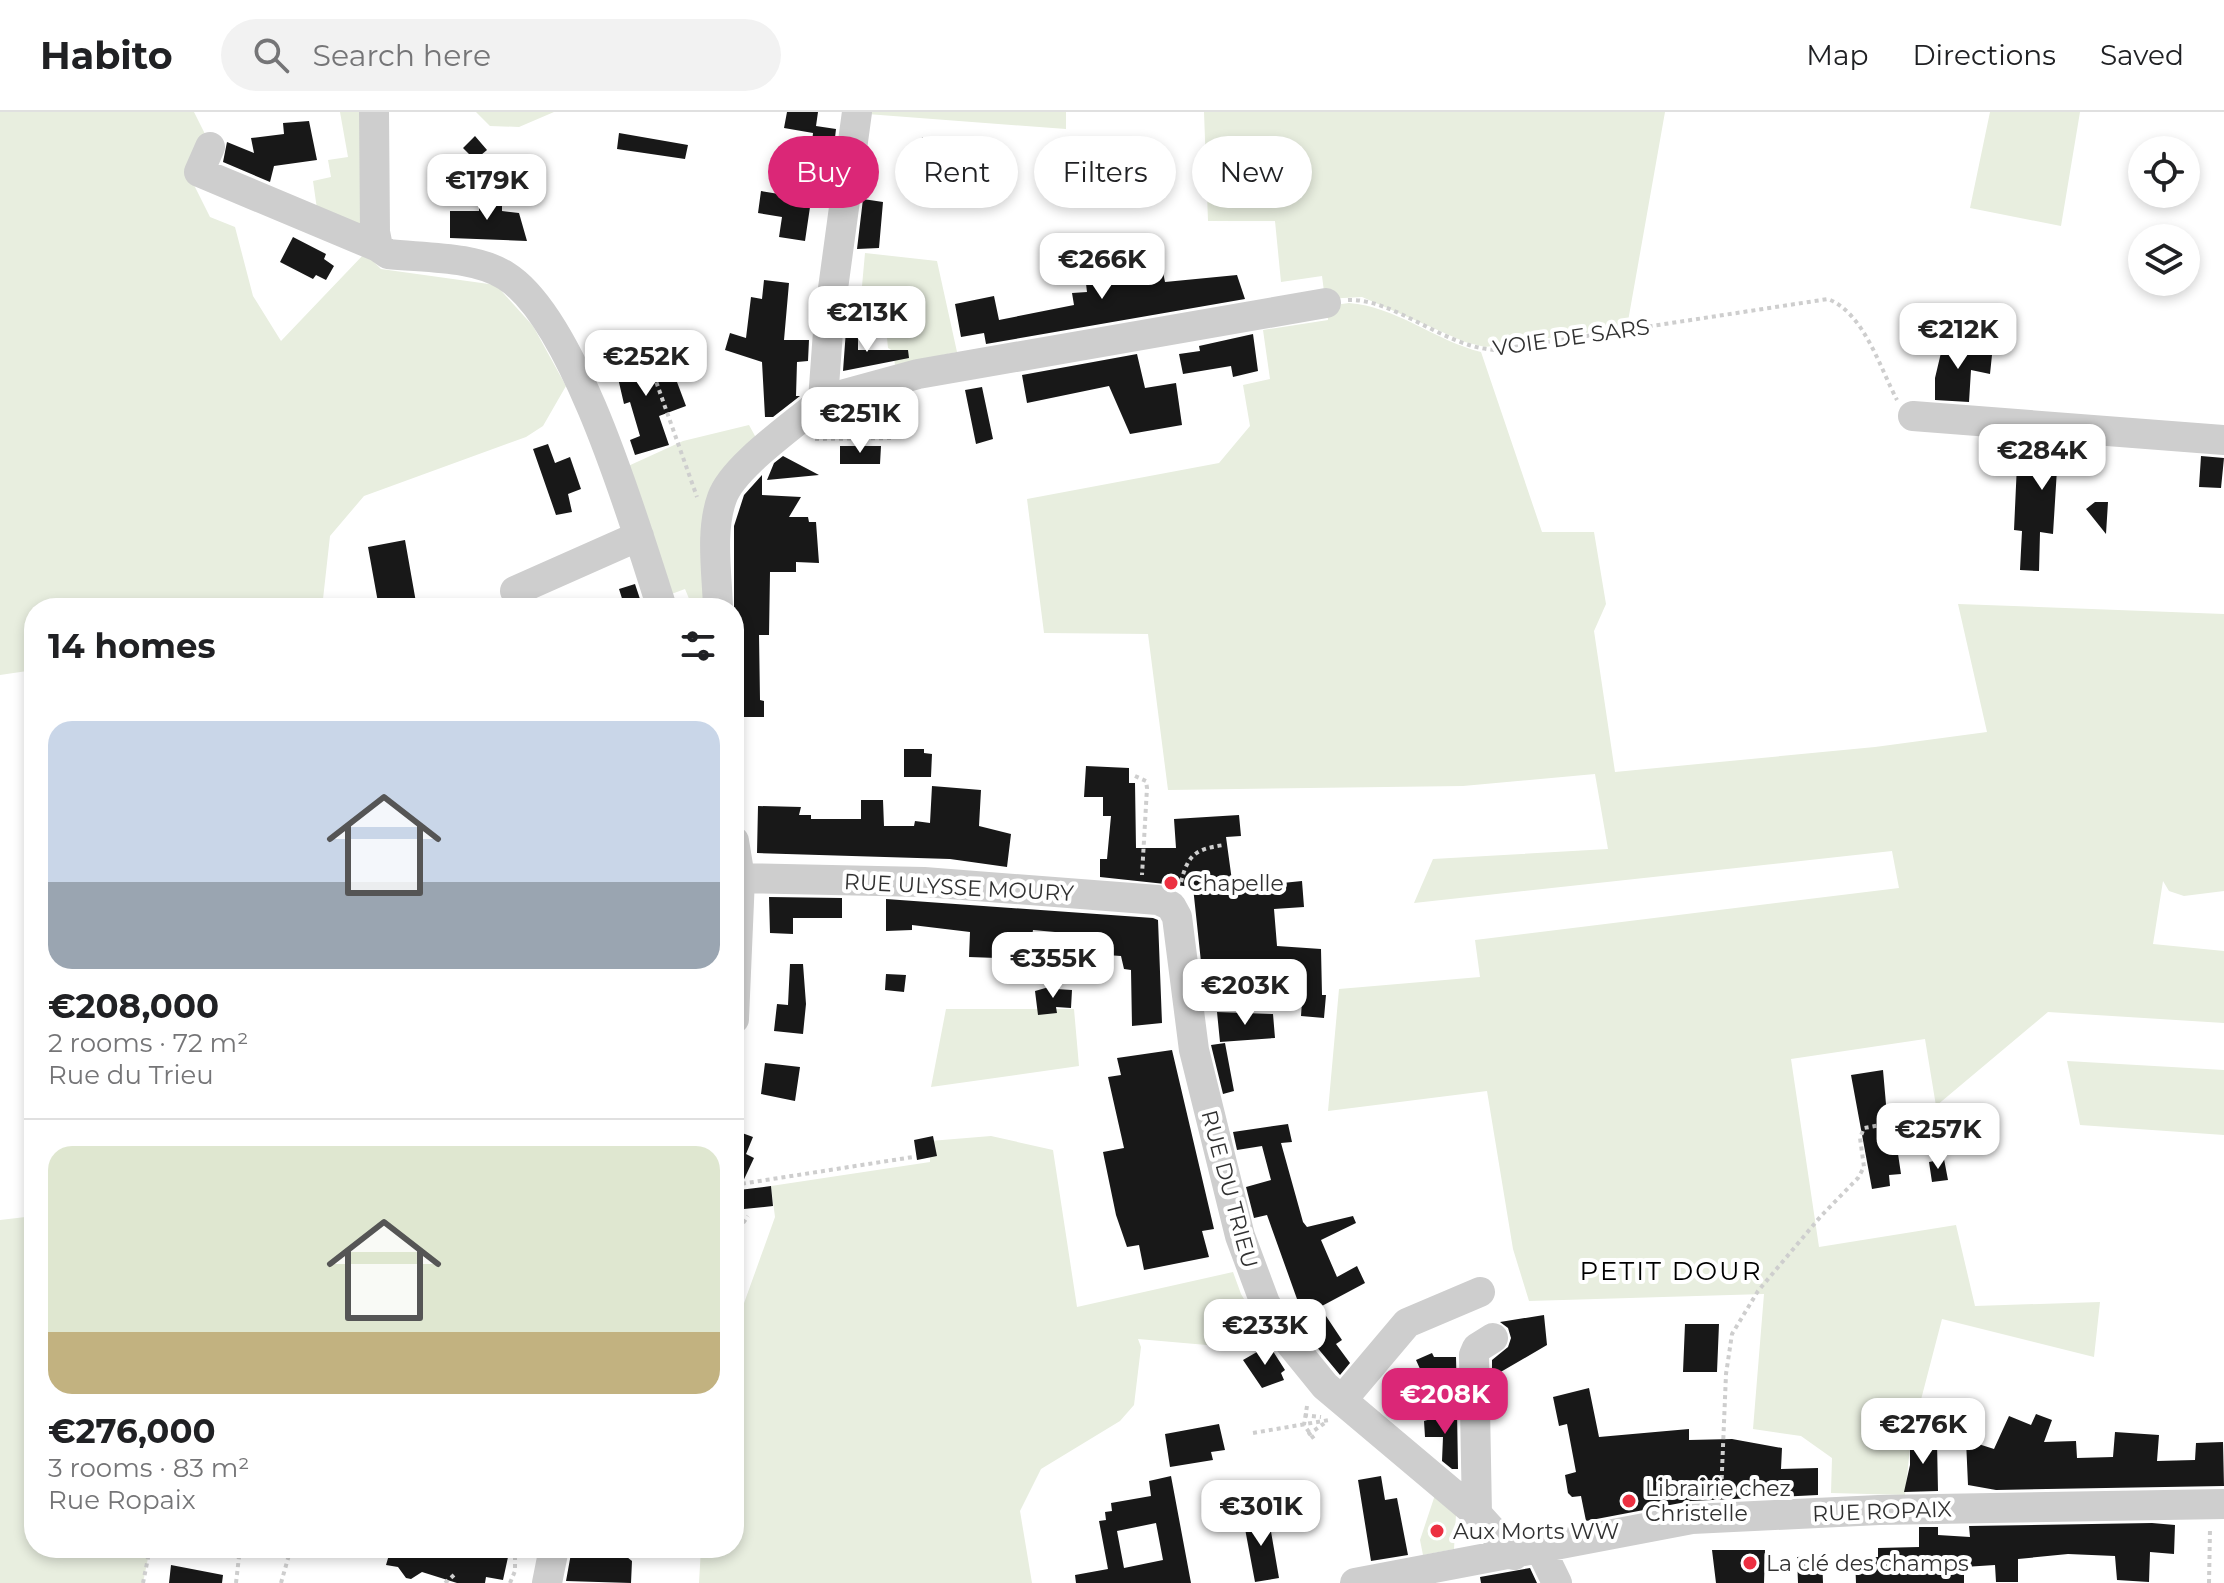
<!DOCTYPE html>
<meta charset="utf-8">
<style>
:root{--surface:#fff;--page:#f2f2f2;--text:#202124;--muted:#757577;--line:#e0e0e0;--accent:#db2777}
body{margin:0;font-family:Montserrat,sans-serif;background:var(--page);color:var(--text);height:100vh;display:flex;flex-direction:column;font-size:30px;white-space:nowrap}
*{box-sizing:border-box;margin:0}
p{font-size:26px;color:var(--muted)}
.icon{flex:none;width:44px;height:44px;fill:none;stroke:currentColor;stroke-width:2;stroke-linecap:round;stroke-linejoin:round}
.map{position:relative;flex:1;overflow:hidden}
.drawer{position:absolute;left:24px;top:486px;width:720px;height:960px;display:flex;flex-direction:column;background:var(--surface);border-radius:32px;box-shadow:0 4px 12px #0003}
.drawer>*{flex:none}
.banner{position:absolute;left:768px;top:24px;width:760px;height:72px;display:flex;gap:16px}
.buttons{position:absolute;left:2128px;top:24px;display:grid;gap:16px}
.buttons a{display:grid;place-items:center;width:72px;height:72px;border-radius:50%;background:var(--surface);box-shadow:0 4px 12px #0003;font-size:40px}
.price{position:absolute;translate:-50% -68px;padding:0 18px;border-radius:16px;background:#fff;color:#222;font-size:26px;line-height:52px;filter:drop-shadow(0 2px 4px #0008)}
.price::after{content:'';position:absolute;left:50%;top:48px;width:24px;height:18px;margin-left:-12px;background:inherit;clip-path:polygon(0 0,100% 0,50% 100%)}
.price.on{background:var(--accent);color:#fff}
ul{padding:0;list-style:none}
li{display:grid;align-content:center;gap:16px;height:424px;padding:0 24px}
li+li{border-top:2px solid var(--line)}
li span{display:grid;place-items:center;height:248px;border-radius:24px;color:#555}
li>.icon{margin-inline-start:auto}
span .icon{width:144px;height:144px;fill:#fffc;stroke-width:1}
li b{font-size:34px}
h2{display:flex;justify-content:space-between;align-items:center;height:96px;padding:0 24px;font-size:34px}
.chip{padding:0 28px;border-radius:36px;background:var(--surface);box-shadow:0 4px 12px #0003;font-size:28px;line-height:72px}
.chip.on{background:var(--accent);color:#fff}
header{display:flex;align-items:center;gap:48px;box-sizing:border-box;height:112px;padding:0 40px;background:var(--surface);border-bottom:2px solid var(--line)}
header strong{font-size:38px}
nav{display:flex;gap:44px;margin-inline-start:auto;font-size:28px}
.search{width:560px;height:72px;background:var(--page);display:flex;align-items:center;gap:20px;box-sizing:border-box;padding:0 28px;border-radius:44px;color:var(--muted);font-size:30px}
.map>svg:first-child{display:block}
</style>
<header>
<strong>Habito</strong>
<div class="search"><svg class="icon" aria-label="search" viewBox="0 0 24 24"><circle cx="10" cy="10" r="6"/><path d="M15 15l6 6"/></svg>Search here</div>
<nav><a>Map</a><a>Directions</a><a>Saved</a></nav>
</header>
<div class="map">
<svg width="2224" height="1471" viewBox="0 0 2224 1471">
<rect width="100%" height="100%" fill="#fff"/>
<!-- green -->
<path fill="#e8eedf" d="M0,0h194l11,22 -15,43 20,40 25,10 18,69 28,45 84,-88 16,16 115,16 37,41 33,60 -23,40 -17,11 -162,59 -34,40 -8,72h-288v62l-34,5z
M340,0h20l2,110 -4,3 -41,-16 -4,-28 18,-4 -3,-17 20,-3z
M476,0h78l-35,15 -29,-1z
M867,0h199v17l-199,-15z
M1204,0h461l-38,215 -142,20 -20,-5 -103,-45 -37,2 -3,-23 -41,6 -6,-61h-67z
M1990,0h90l-19,114 -91,-18z
M865,141l72,8 20,91 -62,13 -2,-14 -5,-3 -6,-60 -20,-2z
M1349,191c46,3 87,38 132,49l61,180h52l12,72 -12,27 21,141 260,-25 112,-15 -29,-128 266,10v277l-40,5 -15,-5 -6,-10 -10,63 71,7v72l-176,-11 -112,94 -11,-67 -134,20 28,188 137,-22 19,81 125,-4 -6,55 -152,-38 -31,119 -6,57 -74,-2 1,-35 -31,-22 -48,-7 11,-135 -235,7 -16,-52 -26,-158 -159,20 11,-122 141,-12 -5,-37 424,-52 -7,-37 -478,52 19,-44 175,-10 -13,-75 -132,12 -295,4 -20,-156 -104,-1 -17,-134 192,-36 31,-37 -7,-41 27,-6 -7,-49 65,-10 -1,-14z
M749,313l11,20 -27,20 -24,143h-30l11,-7 -5,-12 -19,7 -40,-129 57,-26z
M946,897h128l5,57 -148,21z
M2067,949l157,9v65l-144,-10z
M991,1024l62,14 24,157 156,-35 8,22 27,45 -27,9 -103,-9 3,8 -7,58 -14,16 -79,48 -21,42 12,72h-333l2,-35h33v-217l41,-114 -4,-31 159,-24v-21z
M34,1104v332h116l-7,35h-143v-363z
M1435,1383l21,20 -2,34 -31,6 -3,-15z"/>
<!-- building -->
<path fill="#181818" fill-rule="evenodd" d="M787,0h31l-2,14 20,3 -4,34 -22,-2 3,-28 -29,-5z
M309,9l8,39 -43,6 -4,16 -47,-20 4,-20 27,11 -3,-15 33,-4 -1,-11z
M619,21l69,12 -3,14 -68,-10z
M475,24l12,14 -12,10 -12,-12z
M922,25l38,5 -9,63 -38,-3z
M788,64l26,4 -9,61 -26,-4 3,-20 -24,-4 3,-22 24,4z
M479,84h23v15l17,2 8,28 -77,-3v-27h29z
M863,87l20,3 -4,46 -22,1z
M293,125l33,17 -2,5 10,7 -8,14 -10,-5 -3,4 -33,-17z
M1152,145l2,16 9,-1 2,10 72,-7 8,24 -259,45 -2,-11 -23,4 -6,-33 39,-8 5,24 75,-15 -2,-12 15,-1 -4,-33z
M764,168l25,3 -5,57h25l-1,21 -11,1 -1,34h4l-27,21h-8l-3,-55 -37,-12 5,-17 16,5 5,-41 11,2z
M846,218l12,2v18h50l1,8 -66,13z
M1253,222l5,37 -25,6 -2,-11 -48,8 -4,-20 21,-3 -1,-5z
M1944,228l30,4 -1,8 19,3 -2,19 -19,-4 -2,32 -34,-2v-22z
M634,229l15,44 25,-11 12,32 -27,10 10,29 -34,10 -5,-15 10,-4 -10,-34 -6,2 -13,-56z
M1137,242l8,34 31,-5 6,42 -52,9 -21,-48 -82,17 -5,-28z
M982,275l11,52 -17,5 -11,-54z
M2018,330l82,7 1,16 -44,4 -4,65 -13,-2 -1,39 -19,-1 2,-39 -8,-1z
M548,332l7,19 15,-6 11,32 -13,5 4,18 -16,3 -23,-66z
M840,334h41l-1,18h-40z
M783,344l36,19 -52,5 7,-17z
M2201,344l23,2 -3,30 -22,-1z
M762,363v20l39,2 -12,20h19l1,5h7l3,41 -23,-1v10h-26l-1,63h-10l1,65 4,1v16h-30v-191l10,-31z
M2095,390h13l-2,32 -20,-25z
M405,428l12,68h-38l-11,-61z
M635,472l8,24h-18l-6,-19z
M904,637h20v4l8,1 -1,23h-27z
M1086,654l43,2v15h6l1,65h40l-2,-29 65,-4 2,21 -15,1 7,51 69,-7 2,26 -30,2 3,37 44,3 1,46h4l-2,23 -23,-2 3,-46 -34,1 1,12 -67,7 -11,-103 -93,-10v-18h7l4,-43h-8v-19h-19z
M932,674l49,4 -2,36 32,8 -4,33 -57,-8 -193,-6 1,-47 43,1 -2,8h12v4h50v-19h22l1,26h30l1,-5 15,2z
M769,785l73,1v20h-49v16l-23,-1z
M886,787l267,19 5,2 4,103 -30,3 -1,-56 -7,-1 -3,-13 -57,-4 2,-19 -33,-3 -5,29 -59,-2 1,-25 -58,-7v5l-26,1z
M790,852h13l3,40 -3,30 -29,-3 3,-27 11,1z
M886,862l20,1 -2,17 -19,-2z
M1056,873v4l16,1 -1,18 -15,-1 1,6 -19,2 -3,-24z
M1217,900l56,2 2,24 -55,4z
M1225,931l9,48 -11,3 -12,-49z
M1172,938l42,179 -12,2 7,26 -65,13 -5,-25 -12,2 -11,-32 -13,-63 21,-4 -16,-71 13,-2 -4,-17z
M765,951l35,4 -5,34 -34,-7z
M1883,958l5,57h6l7,47 -12,1 1,11 -18,3 -21,-114z
M1288,1012l4,18 -11,1 22,79 4,5 46,-11 3,7 -35,17 16,37 20,-11 8,17 -45,24 22,33 -6,4 14,19 -10,12 -39,-47 -14,-24 10,-5 -30,-84 -13,3 -8,-31 25,-7 -9,-34 -25,4 -4,-18z
M734,1018l19,7 -7,17 8,4 -15,32 32,-4 2,20 -39,4z
M933,1024l4,20 -20,4 -3,-20z
M1944,1047l4,21 -16,2 -3,-20z
M1544,1203l3,30 -55,32v-17l16,-13 3,-9 -3,-10 -8,-6z
M1685,1212h34l-2,48h-34z
M1269,1233l16,25 -4,3 3,7 -22,8 -19,-28z
M1432,1241l2,4h22l1,41 -19,11 -22,-49z
M1589,1276l10,49 90,-8v11l43,-1 50,9 -1,21 37,-1v27l-127,6 -105,20 -5,-25 -9,1 -4,-4 -3,-18 11,-3 -9,-48 -8,2 -6,-29z
M1457,1299l1,58h-6l-10,-8 1,-24h-18l-1,-16z
M2036,1302l16,6 -8,22 32,-1 1,17 36,-1 2,-25 44,3 -2,26 38,-1 1,-17 27,-1 1,44 -228,4 -28,-5 -2,-45 28,9 15,-33 22,9z
M1219,1312l6,26 -14,2 2,8 -43,7 -5,-33z
M1910,1324l27,6 1,49 -34,1 6,-27z
M1171,1364l20,107h-115l-1,-8 33,-6 -9,-48 7,-1 -1,-8 7,-1 -1,-8 40,-7 -2,-15zM1156,1411l7,37 -39,8 -7,-37z
M1381,1364l4,24 12,-2 11,57 -37,6 -13,-81z
M1268,1402l11,64 -24,4 -12,-64z
M2152,1411l23,2 -1,29 -24,-2 -1,30 -32,-2 -2,-24 -47,-2 -50,5v23h-22l-1,-17 -31,2v16h-108l-1,-25 23,-1v-9l41,-1v-20h19v8l32,2 -1,-11z
M391,1436h119l-7,32 -17,-3 -1,6h-28l-35,-11 -11,7 -5,-1 -8,-11 -12,-2z
M572,1436h23l-1,5 33,4 5,4 -1,22 -65,-2z
M1712,1438h53l-1,33h-48z
M1822,1444l1,27h-25l-1,-26z
M171,1453l52,10 -1,8h-53z
M1530,1456l7,15h-56l-1,-6z"/>
<g fill="none" stroke-linecap="round" stroke-linejoin="round">
<!-- path -->
<path stroke="#cecece" stroke-width="4" stroke-dasharray="4 4" stroke-linecap="butt" d="M1348,188c46,-2 96,47 147,50l333,-51c36,14 52,69 69,101
M666,237l-14,14v7l45,127
M815,327l79,-1
M1135,664l11,5 1,7 -5,87
M1181,770c7,-28 15,-33 43,-37
M734,1073l179,-28
M734,1124l14,-20
M1307,1294l-3,19 10,14
M1304,1303l17,2
M1253,1321l76,-13
M1308,1323l18,-13
M1721,1383l5,-121 6,-40 26,-43 63,-75 37,-38 6,-11 -4,-29 4,-10 34,-6
M143,1471l7,-35
M236,1471l4,-35
M281,1471l10,-35
M445,1471l9,-8
M510,1471l5,-12v-23
M2209,1471l1,-54"/>
<!-- minor -->
<path stroke="#cecece" stroke-width="30" d="M374,0l1,120 3,15 10,7c36,4 87,2 118,22 70,44 130,253 156,332
M210,35l-11,25 179,75
M823,288l95,-26 408,-71
M1913,304l311,24
M515,479l124,-55
M718,496c-1,-35 -8,-77 4,-110 11,-32 74,-74 101,-98l6,-82 28,-206
M734,729l6,37 -6,141
M740,766l184,4 234,18 13,6 6,11 17,133 46,186 25,67 21,35 39,48 152,128 37,41
M1342,1288l65,-77 73,-31
M1477,1402l-3,-159 3,-7 16,-10
M1541,1438l16,33
M547,1471l7,-35
M1355,1471l337,-64 187,-9 345,-6"/>
</g>
<!-- markers -->
<g fill="#ec3041" stroke="#fff" stroke-width="3">
<circle cx="1171" cy="771" r="8"/>
<circle cx="1629" cy="1389" r="8"/>
<circle cx="1437" cy="1419" r="8"/>
<circle cx="1750" cy="1451" r="8"/>
</g>
<g text-anchor="middle" stroke-width="8" stroke-linejoin="round" paint-order="stroke">
<!-- street labels -->
<g font-size="22" fill="#313131" stroke="#fff">
<text transform="translate(1571 225) rotate(-8)" y="8">VOIE DE SARS</text>
<text transform="translate(959 775) rotate(3)" y="8">RUE ULYSSE MOURY</text>
<text transform="translate(1230 1077) rotate(75)" y="8">RUE DU TRIEU</text>
<text transform="translate(1882 1399) rotate(-2)" y="8">RUE ROPAIX</text>
</g>
<!-- poi labels -->
<g font-size="22" fill="#313131" stroke="#fff" text-anchor="start">
<text x="1187" y="779">Chapelle</text>
<text x="1645" y="1384">Librairie chez<tspan x="1645" dy="25">Christelle</tspan></text>
<text x="1453" y="1427">Aux Morts WW</text>
<text x="1766" y="1459">La clé des champs</text>
</g>
<!-- quarter labels -->
<g font-size="26" letter-spacing="2" fill="#000" stroke="#fff">
<text x="1671" y="1168">PETIT DOUR</text>
</g>
</g>
</svg>
<div class="buttons">
<a><svg class="icon" aria-label="locate" viewBox="0 0 24 24"><circle cx="12" cy="12" r="6"/><path d="M12 2v4M12 18v4M2 12h4M18 12h4"/></svg></a>
<a><svg class="icon" aria-label="layers" viewBox="0 0 24 24"><path d="M12 4l9 5-9 5-9-5zM3 14l9 5 9-5"/></svg></a>
</div>
<b class="price" style="left:487px;top:110px">€179K</b>
<b class="price" style="left:1102px;top:189px">€266K</b>
<b class="price" style="left:867px;top:242px">€213K</b>
<b class="price" style="left:1958px;top:259px">€212K</b>
<b class="price" style="left:646px;top:286px">€252K</b>
<b class="price" style="left:860px;top:343px">€251K</b>
<b class="price" style="left:2042px;top:380px">€284K</b>
<b class="price" style="left:1053px;top:888px">€355K</b>
<b class="price" style="left:1245px;top:915px">€203K</b>
<b class="price" style="left:1938px;top:1059px">€257K</b>
<b class="price" style="left:1265px;top:1255px">€233K</b>
<b class="price on" style="left:1445px;top:1324px">€208K</b>
<b class="price" style="left:1923px;top:1354px">€276K</b>
<b class="price" style="left:1261px;top:1436px">€301K</b>
<div class="banner">
<a class="chip on">Buy</a>
<a class="chip">Rent</a>
<a class="chip">Filters</a>
<a class="chip">New</a>
</div>
<section class="drawer">
<h2>14 homes<svg class="icon" aria-label="filters" viewBox="0 0 24 24"><path d="M4 7h16M4 17h16"/><circle cx="9" cy="7" r="2"/><circle cx="15" cy="17" r="2"/></svg></h2>
<ul>
<li><span style="background:linear-gradient(#c9d6e8 65%,#9aa5b1 0)"><svg class="icon" aria-label="home" viewBox="0 0 24 24"><path d="M3 11l9-7 9 7M6 9v11h12V9"/></svg></span><div><b>€208,000</b><p>2 rooms · 72 m²</p><p>Rue du Trieu</p></div></li>
<li><span style="background:linear-gradient(#dfe7d0 75%,#c2b280 0)"><svg class="icon" aria-label="home" viewBox="0 0 24 24"><path d="M3 11l9-7 9 7M6 9v11h12V9"/></svg></span><div><b>€276,000</b><p>3 rooms · 83 m²</p><p>Rue Ropaix</p></div></li>
</ul>
</section>
</div>
